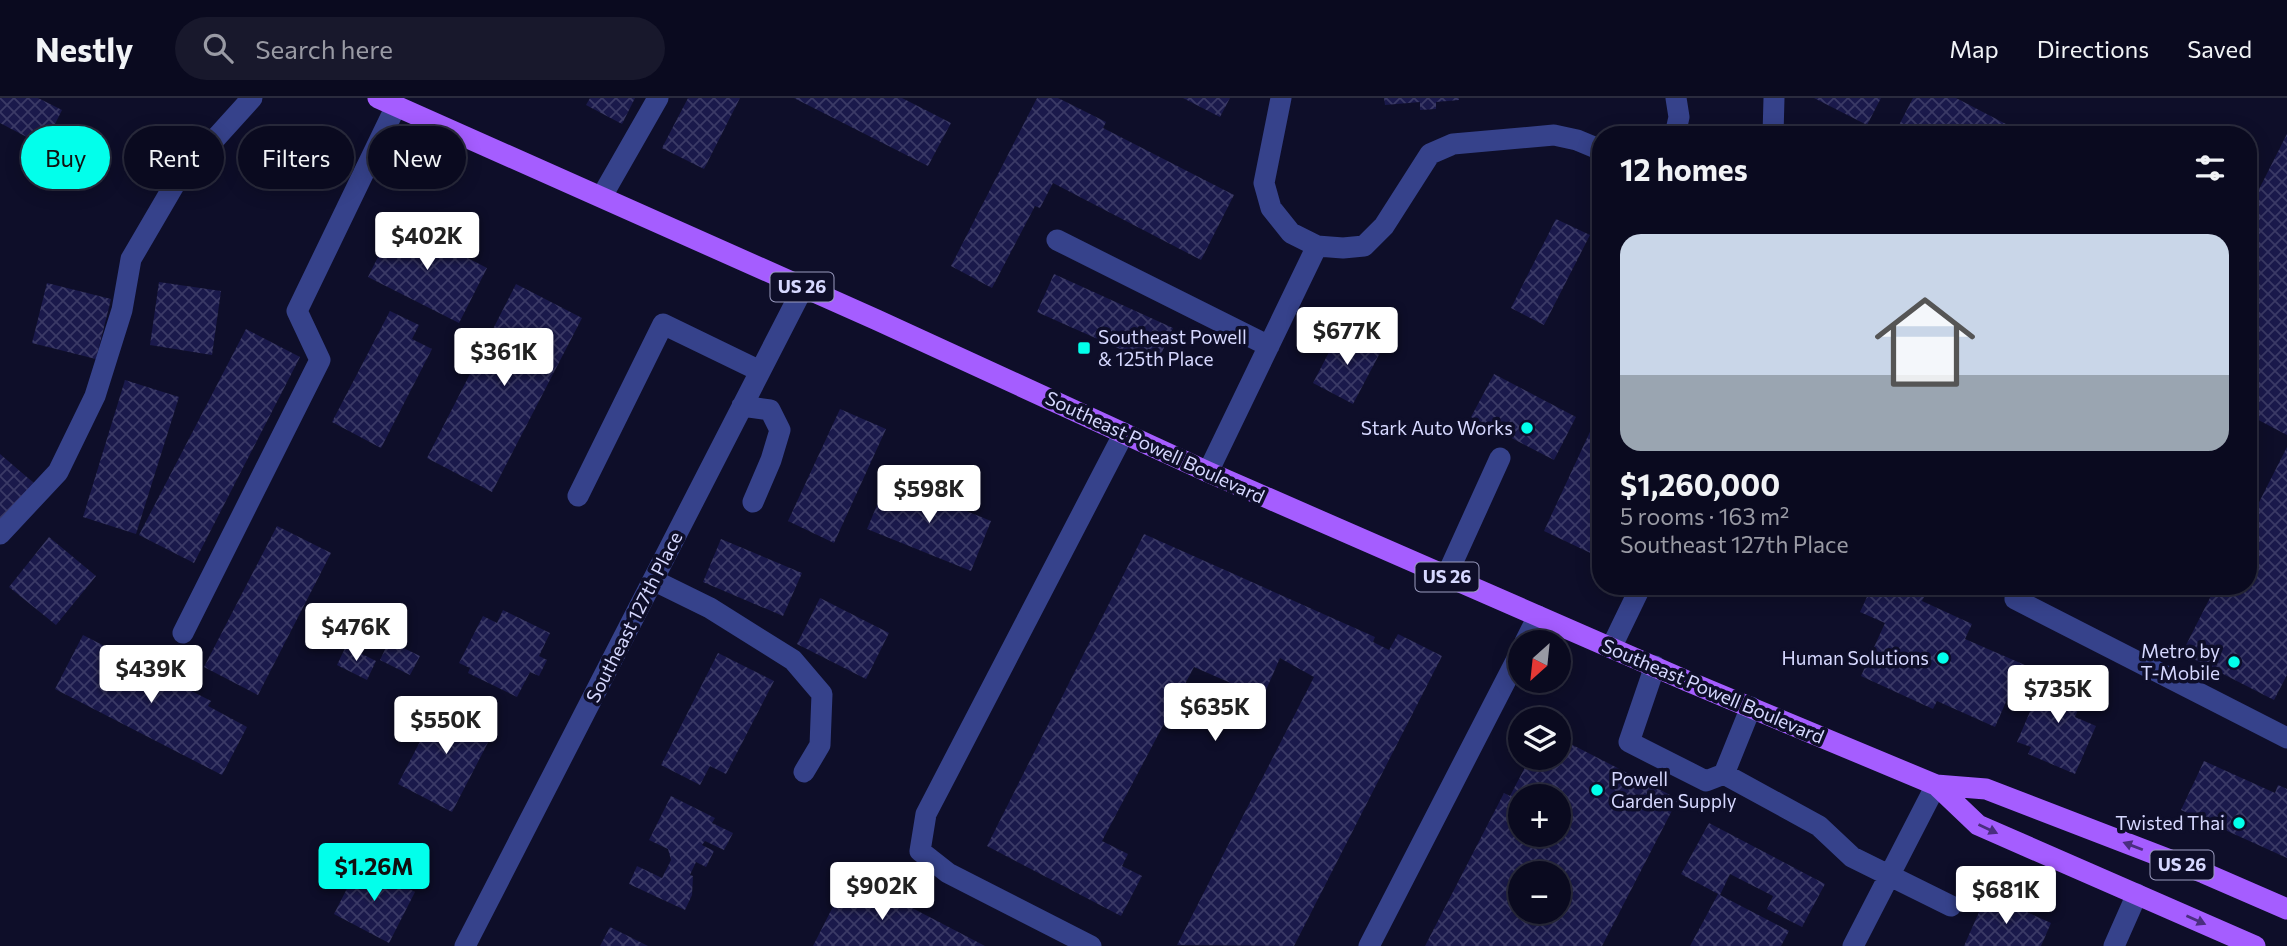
<!DOCTYPE html>
<meta charset="utf-8">
<style>
:root{--surface:#0a0a1f;--page:#18182c;--text:#f1f3f6;--muted:#999aa4;--line:#2a2b3d;--accent:#02ffeb}
body{margin:0;font-family:Commissioner,sans-serif;background:var(--page);color:var(--text);height:100vh;display:flex;flex-direction:column;font-size:26px;white-space:nowrap}
*{box-sizing:border-box;margin:0}
p{font-size:23px;color:var(--muted)}
.icon{flex:none;width:38px;height:38px;fill:none;stroke:currentColor;stroke-width:2;stroke-linecap:round;stroke-linejoin:round}
.map{position:relative;flex:1;overflow:hidden}
.details{position:absolute;left:1592px;top:28px;width:665px;height:469px;display:flex;flex-direction:column;background:var(--surface);border-radius:28px;box-shadow:0 4px 18px #0003,0 0 0 2px var(--line)}
.details>*{flex:none}
.top-card{position:absolute;left:21px;top:28px;width:665px;height:63px;display:flex;gap:14px}
.needle{width:46px;rotate:207deg}
.fabs{position:absolute;left:1508px;top:532px;display:grid;gap:14px}
.fabs a{display:grid;place-items:center;width:63px;height:63px;border-radius:50%;background:var(--surface);box-shadow:0 4px 18px #0003,0 0 0 2px var(--line);font-size:35px}
.price{position:absolute;translate:-50% -60px;padding:0 16px;border-radius:7px;background:#fff;color:#222;font-size:23px;line-height:46px;filter:drop-shadow(0 2px 4px #0008)}
.price::after{content:'';position:absolute;left:50%;top:42px;width:21px;height:16px;margin-left:-10px;background:inherit;clip-path:polygon(0 0,100% 0,50% 100%)}
.price.current{background:var(--accent);color:#111}
ul{padding:0;list-style:none}
li{display:grid;align-content:center;gap:14px;height:371px;padding:0 28px}
li span{display:grid;place-items:center;height:217px;border-radius:21px;color:#555}
li>.icon{margin-inline-start:auto}
span .icon{width:126px;height:126px;fill:#fffc;stroke-width:1}
li b{font-size:30px}
h2{display:flex;justify-content:space-between;align-items:center;height:84px;padding:0 28px;font-size:30px}
.chip{padding:0 24px;border-radius:32px;background:var(--surface);box-shadow:0 4px 18px #0003,0 0 0 2px var(--line);font-size:24px;line-height:63px}
.chip.current{background:var(--accent);color:#111}
header{display:flex;align-items:center;gap:42px;box-sizing:border-box;height:98px;padding:0 35px;background:var(--surface);border-bottom:2px solid var(--line)}
header strong{font-size:33px}
nav{display:flex;gap:38px;margin-inline-start:auto;font-size:24px}
.search{width:490px;height:63px;background:var(--page);display:flex;align-items:center;gap:18px;box-sizing:border-box;padding:0 24px;border-radius:38px;color:var(--muted);font-size:26px}
.map>svg:first-child{display:block}
</style>
<header>
<strong>Nestly</strong>
<div class="search"><svg class="icon" aria-label="search" viewBox="0 0 24 24"><circle cx="10" cy="10" r="6"/><path d="M15 15l6 6"/></svg>Search here</div>
<nav><a>Map</a><a>Directions</a><a>Saved</a></nav>
</header>
<div class="map">
<svg width="2287" height="848" viewBox="0 0 2287 848">
<defs>
<pattern id="building-cross-hatch" width="8" height="8" patternUnits="userSpaceOnUse" patternTransform="scale(1.75)"><rect width="8" height="8" fill="#1a194b"/><path d="M0 0l8 8M0 8l8-8" fill="none" stroke="#3b3a66"/></pattern>
</defs>
<rect width="100%" height="100%" fill="#0e0e29"/>
<!-- building -->
<path fill="url(#building-cross-hatch)" fill-rule="evenodd" d="M0,0h38l24,12 -18,36 -44,-23z
M590,0h45l-13,26 -36,-19z
M688,0h52l-36,71 -42,-21z
M794,0h108l49,25 -23,43z
M1037,0h21l48,24 -3,6 131,67 -33,65 -148,-77 -13,25 -5,-2 -43,82 -41,-22z
M1183,0h47l-10,19z
M1384,0h75v2l-23,2v7l-16,1v-8l-35,3z
M1814,0h67l-14,27z
M1913,0h43l71,37h-113l-16,-8z
M2287,36v301l-38,-20v-211l2,1z
M1556,121l34,16 -46,90 -33,-17z
M396,123l91,47 -28,55 -91,-46z
M1054,176l119,54 -17,37 -119,-53z
M159,184l62,9 -9,64 -62,-10z
M47,185l64,16 -15,60 -64,-16z
M516,186l66,34 -90,174 -65,-34z
M390,213l29,14 -7,14 20,10 -51,99 -49,-26z
M246,231l54,28 -106,206 -55,-28z
M1341,231l40,22 -28,53 -40,-21z
M1494,276l82,43 -22,43 -83,-43z
M125,282l54,17 -43,137 -53,-17z
M1601,310v150l-57,-27z
M840,311l46,20 -52,114 -46,-22z
M2287,349v228l-13,25 -92,-47 34,-67h33v-64z
M0,356l35,30 -35,41z
M888,381l103,42 -20,50 -104,-42z
M277,428l54,27 -73,142 -54,-28z
M1144,436l231,103 -2,5 16,8 9,-16 44,22 -148,290 -117,-1 137,-268 -34,-19 -17,39 -69,-30 -92,174 26,13 -6,12 20,10 -21,40 -134,-70z
M49,439l47,39 -40,49 -47,-38z
M721,441l81,34 -19,43 -80,-34z
M1872,488h58l-8,15 50,23 -7,15 69,30 -14,31 -11,-5 -14,32 -58,-26 -4,8 -72,-33 24,-53 -25,-11z
M820,500l69,35 -23,46 -69,-35z
M503,512l47,23 -11,23 8,4 -8,16 -9,-4 -13,25 -49,-24 2,-5 -11,-5 24,-47 14,7z
M83,537l128,66 -3,5 39,21 -25,48 -167,-86z
M389,543l31,15 -10,19 -30,-15z
M346,548l30,15 -9,19 -30,-15z
M718,555l56,28 -48,93 -16,-8 -10,19 -39,-20z
M2047,574l40,17 -12,28 21,9 -21,48 -47,-20 3,-7 -14,-5z
M441,603l54,28 -43,83 -54,-28z
M1559,640l119,61 -76,147h-177l79,-153 6,3 20,-38h29zM1521,698h38v39h-38zM1521,775h38v39h-38z
M2204,663l71,32 3,-8 9,4v69l-106,-48z
M671,698l44,22 -3,5 21,10 -9,17 -19,-9 -3,4 12,6 -8,16 -10,-5 -6,13 3,1 -1,19 -7,15 -56,-26 8,-18 25,12 9,-18 -3,-11 -19,-9z
M1709,725l116,61 -23,43 -35,-18 6,-13 -43,-22 -10,21 -39,-21z
M360,765l55,29 -26,51 -55,-29z
M849,777l136,71h-172z
M1718,796l71,37 -8,15h-91z
M1987,796l64,29 -10,23h-77z
M610,829l38,19h-48z"/>
<g fill="none" stroke-linecap="round" stroke-linejoin="round">
<!-- minor -->
<path stroke="#36428b" stroke-width="21" d="M1281,0l-17,85 7,25 20,25 26,13 26,2 21,-2 20,-20 46,-72 23,-10 101,-9 23,5 24,10
M1675,37l4,-18 -3,-19
M1773,37l1,-37
M602,98l56,-98
M1057,142l212,106
M742,308l28,4 10,20 -9,30 -18,42
M1208,374l109,-226
M578,398l85,-172 97,47
M0,436l58,-62 37,-76 27,-86 9,-51 45,-77 76,-84
M1446,479l54,-119
M653,482l57,28 83,52 29,34 -2,51 -16,27
M2015,501l272,139
M183,535l137,-273 -23,-49 99,-205
M1525,544l13,-26
M1611,550l30,-62
M1655,568l-26,76 77,39 18,-7 95,52 33,31 99,49
M1724,676l27,-67
M465,848l338,-658
M1091,848l-143,-73 -28,-22 6,-37 198,-381
M1369,848l152,-295
M1853,848l83,-161
M2114,848l23,-52"/>
<!-- major -->
<path stroke="#a55dff" stroke-width="21" d="M378,0l499,222 331,152 479,209 249,104 50,4 218,84 83,36
M1936,687l42,40 277,121"/>
</g>
<!-- one-way arrows -->
<defs><path id="oneway-solid" d="M-6-.8H1V-3.2L6.5 0L1 3.2V.8H-6Z" transform="scale(1.75)"/></defs>
<g fill="#4a2e7f">
<use href="#oneway-solid" transform="translate(1988 731) rotate(25)"/>
<use href="#oneway-solid" transform="translate(2133 748) rotate(-159)"/>
<use href="#oneway-solid" transform="translate(2196 822) rotate(24)"/>
</g>
<!-- markers -->
<g fill="#02ffeb" stroke="#0e0e29" stroke-width="2.5">
<rect x="1077" y="243" width="14" height="14" rx="3.5"/>
<circle cx="1527" cy="330" r="7"/>
<circle cx="1943" cy="560" r="7"/>
<circle cx="2234" cy="564" r="7"/>
<circle cx="1597" cy="692" r="7"/>
<circle cx="2239" cy="725" r="7"/>
</g>
<g text-anchor="middle" stroke-width="7" stroke-linejoin="round" paint-order="stroke">
<!-- shield labels -->
<g fill="#0e0e29" stroke="#9a9bbf" stroke-width="2">
<rect x="770.5" y="174.5" width="63" height="29" rx="5"/>
<rect x="1415.5" y="464.5" width="63" height="29" rx="5"/>
<rect x="2150.5" y="752.5" width="63" height="29" rx="5"/>
</g>
<g font-size="18" font-weight="bold" fill="#d6d8ff">
<text x="802" y="195">US 26</text>
<text x="1447" y="485">US 26</text>
<text x="2182" y="773">US 26</text>
</g>
<!-- poi labels -->
<g font-size="19" fill="#d6d8ff" stroke="#0e0e29" text-anchor="end">
<text x="1098" y="246" text-anchor="start">Southeast Powell<tspan x="1098" dy="22">&amp; 125th Place</tspan></text>
<text x="1513" y="337">Stark Auto Works</text>
<text x="2220" y="560">Metro by<tspan x="2220" dy="22">T-Mobile</tspan></text>
<text x="1929" y="567">Human Solutions</text>
<text x="1611" y="688" text-anchor="start">Powell<tspan x="1611" dy="22">Garden Supply</tspan></text>
<text x="2225" y="732">Twisted Thai</text>
</g>
<!-- street labels -->
<g font-size="19" fill="#d6d8ff" stroke="#0e0e29">
<text transform="translate(1155 349) rotate(25)" y="7">Southeast Powell Boulevard</text>
<text transform="translate(634 519) rotate(-63)" y="7">Southeast 127th Place</text>
<text transform="translate(1713 593) rotate(23)" y="7">Southeast Powell Boulevard</text>
</g>
</g>
</svg>
<div class="fabs">
<a><svg class="needle" viewBox="-14 -14 28 28"><path d="M0-13l5 13h-10z" fill="#e53935"/><path d="M0 13l5-13h-10z" fill="#999aa4"/></svg></a>
<a><svg class="icon" aria-label="layers" viewBox="0 0 24 24"><path d="M12 4l9 5-9 5-9-5zM3 14l9 5 9-5"/></svg></a>
<a>+</a>
<a>−</a>
</div>
<b class="price" style="left:427px;top:174px">$402K</b>
<b class="price" style="left:1347px;top:269px">$677K</b>
<b class="price" style="left:504px;top:290px">$361K</b>
<b class="price" style="left:929px;top:427px">$598K</b>
<b class="price" style="left:356px;top:565px">$476K</b>
<b class="price" style="left:151px;top:607px">$439K</b>
<b class="price" style="left:2058px;top:627px">$735K</b>
<b class="price" style="left:1215px;top:645px">$635K</b>
<b class="price" style="left:446px;top:658px">$550K</b>
<b class="price current" style="left:374px;top:805px">$1.26M</b>
<b class="price" style="left:882px;top:824px">$902K</b>
<b class="price" style="left:2006px;top:828px">$681K</b>
<div class="top-card">
<a class="chip current">Buy</a>
<a class="chip">Rent</a>
<a class="chip">Filters</a>
<a class="chip">New</a>
</div>
<section class="details">
<h2>12 homes<svg class="icon" aria-label="filters" viewBox="0 0 24 24"><path d="M4 7h16M4 17h16"/><circle cx="9" cy="7" r="2"/><circle cx="15" cy="17" r="2"/></svg></h2>
<ul>
<li><span style="background:linear-gradient(#c9d6e8 65%,#9aa5b1 0)"><svg class="icon" aria-label="home" viewBox="0 0 24 24"><path d="M3 11l9-7 9 7M6 9v11h12V9"/></svg></span><div><b>$1,260,000</b><p>5 rooms · 163 m²</p><p>Southeast 127th Place</p></div></li>
</ul>
</section>
</div>
